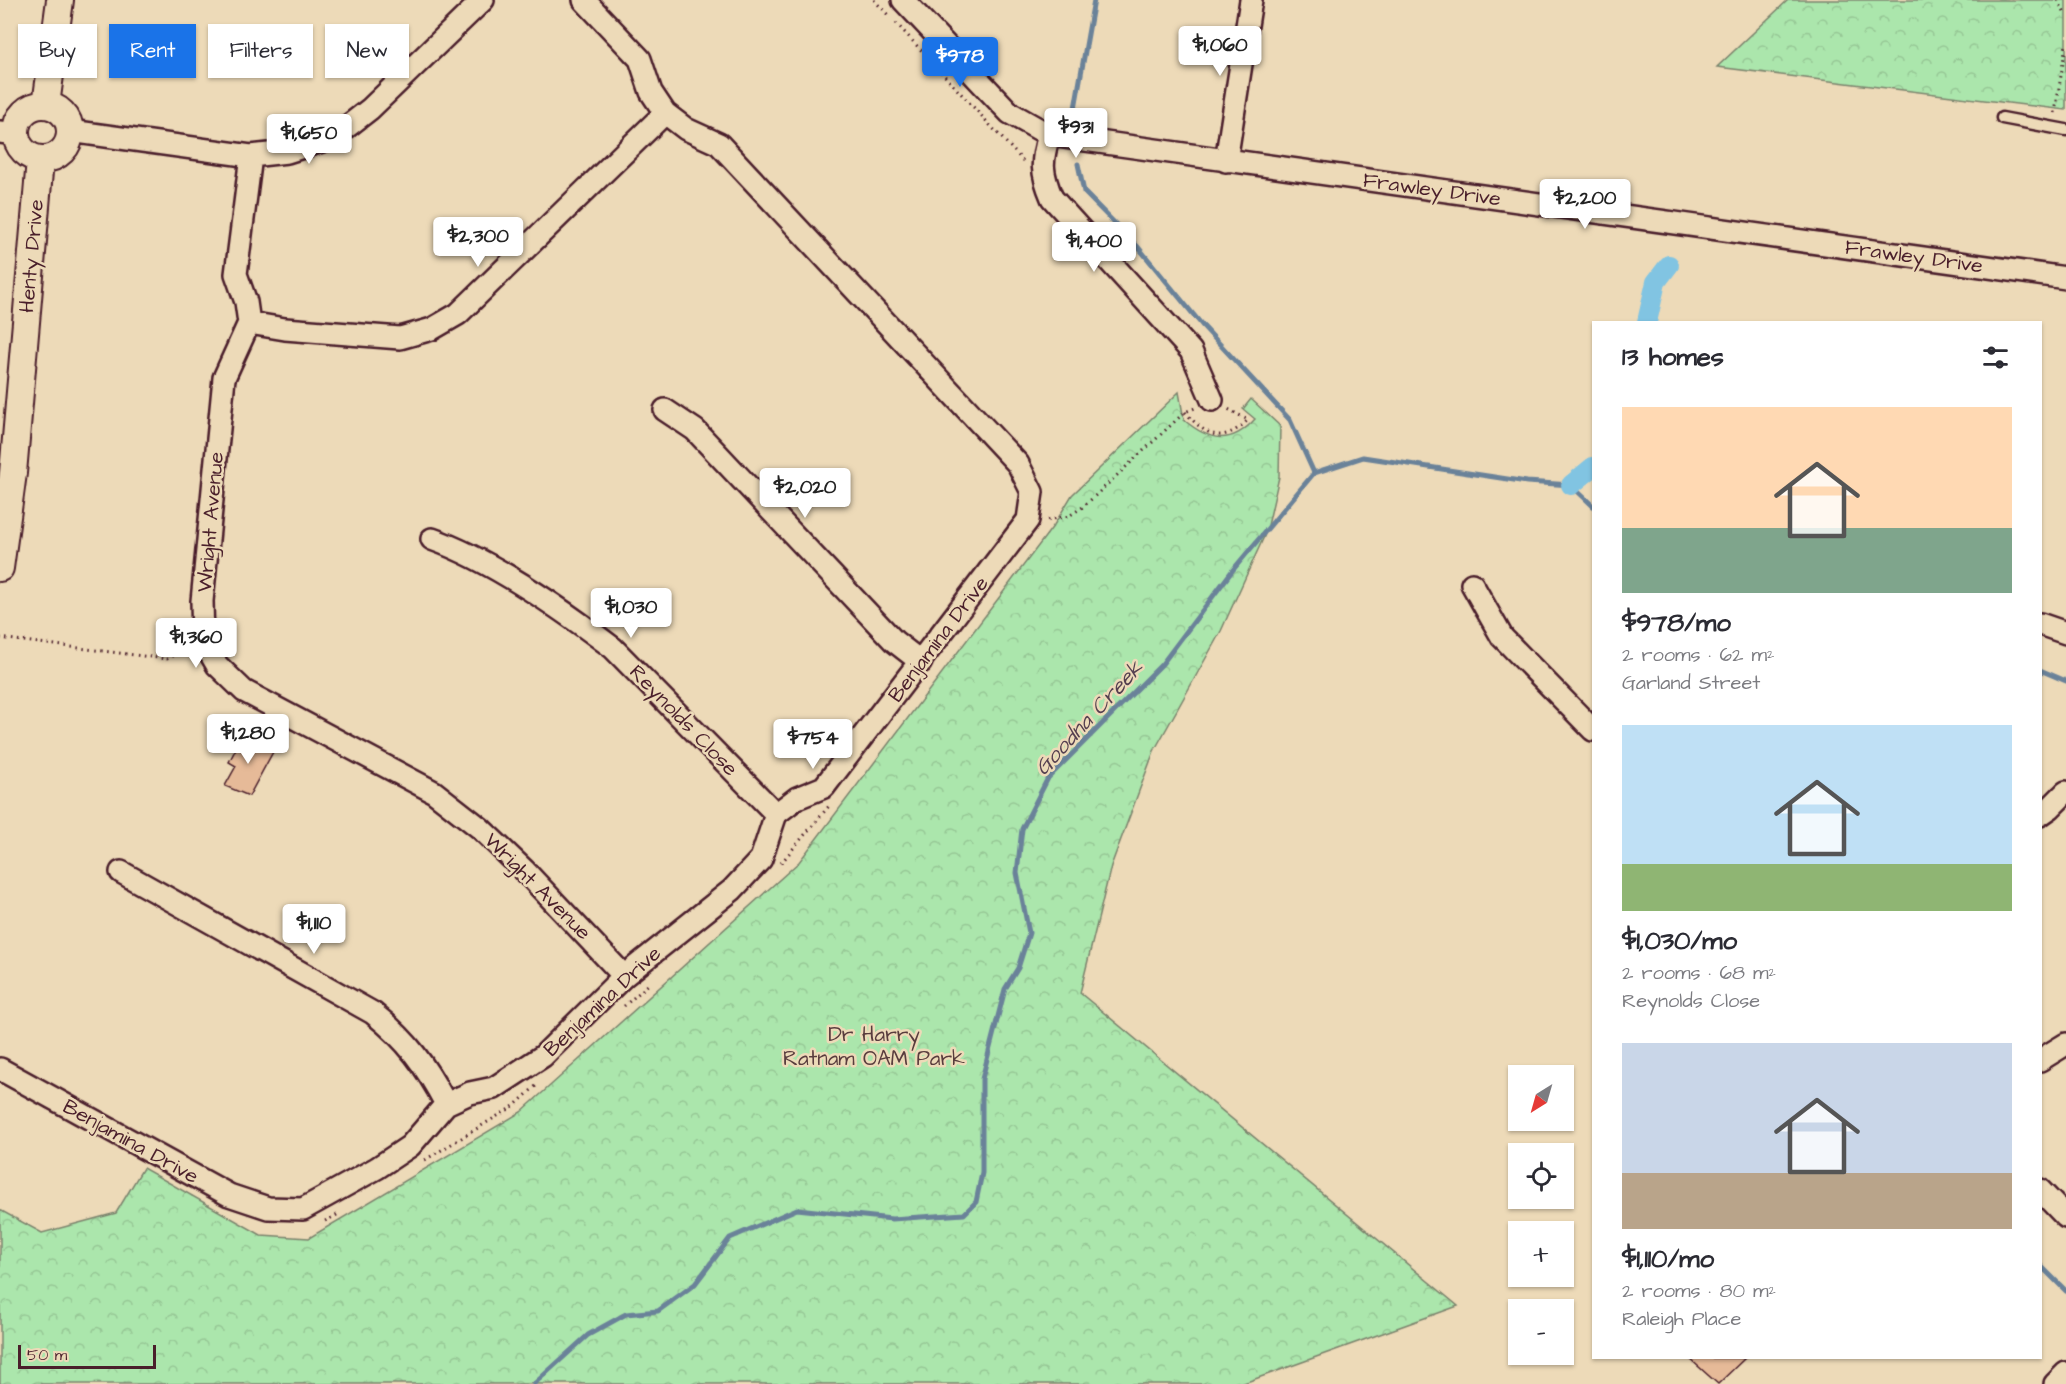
<!DOCTYPE html>
<meta charset="utf-8">
<style>
:root{--surface:#fff;--page:#f7f7f7;--text:#2b2b33;--muted:#7c7c81;--accent:#1a73e8}
body{margin:0;font-family:"Architects Daughter",sans-serif;background:var(--page);color:var(--text);height:100vh;display:flex;flex-direction:column;font-size:22px;white-space:nowrap}
*{box-sizing:border-box;margin:0}
p{font-size:20px;color:var(--muted)}
.icon{flex:none;width:33px;height:33px;fill:none;stroke:currentColor;stroke-width:2;stroke-linecap:round;stroke-linejoin:round}
.map{position:relative;flex:1;overflow:hidden}
.sheet{position:absolute;left:1592px;top:321px;width:450px;height:1038px;display:flex;flex-direction:column;background:var(--surface);border-radius:0px;box-shadow:0 2px 4px #0004}
.sheet>*{flex:none}
.top-card{position:absolute;left:18px;top:24px;width:570px;height:54px;display:flex;gap:12px}
.needle{width:39px;rotate:217deg}
.buttons{position:absolute;left:1508px;top:1065px;display:grid;gap:12px}
.buttons a{display:grid;place-items:center;width:66px;height:66px;border-radius:0px;background:var(--surface);box-shadow:0 2px 4px #0004;font-size:30px}
.scale{position:absolute;left:18px;bottom:15px;width:138px;box-sizing:border-box;padding-left:6px;border:3px solid #4a1f2b;border-top:0;font-size:16px;line-height:21px;white-space:nowrap;color:#4a1f2b;-webkit-text-stroke:4px #eddab8;paint-order:stroke}
.price{position:absolute;translate:-50% -51px;padding:0 14px;border-radius:6px;background:#fff;color:#222;font-size:20px;line-height:39px;filter:drop-shadow(0 2px 3px #0008)}
.price::after{content:'';position:absolute;left:50%;top:36px;width:18px;height:14px;margin-left:-9px;background:inherit;clip-path:polygon(0 0,100% 0,50% 100%)}
.price.on{background:var(--accent);color:#fff}
ul{padding:0;list-style:none}
li{display:grid;align-content:center;gap:12px;height:318px;padding:0 30px}
li span{display:grid;place-items:center;height:186px;border-radius:0px;color:#555}
li>.icon{margin-inline-start:auto}
span .icon{width:108px;height:108px;fill:#fffc;stroke-width:1}
li b{font-size:26px}
h2{display:flex;justify-content:space-between;align-items:center;height:72px;padding:0 30px;font-size:26px}
.pill{padding:0 21px;border-radius:0px;background:var(--surface);box-shadow:0 2px 4px #0004;font-size:21px;line-height:54px}
.pill.on{background:var(--accent);color:#fff}
.map>svg:first-child{display:block}
</style>
<div class="map">
<svg width="2066" height="1384" viewBox="0 0 2066 1384">
<defs>
<pattern id="park-crowns" width="20" height="18" patternUnits="userSpaceOnUse" patternTransform="scale(1.5)"><rect width="20" height="18" fill="#abe6ac"/><path d="M2 6a3 3 0 1 1 6 0M12 15a3 3 0 1 1 6 0" fill="none" stroke="#95c594"/></pattern>
</defs>
<rect width="100%" height="100%" fill="#eddab8"/>
<filter id="ink" filterUnits="userSpaceOnUse"><feTurbulence type="fractalNoise" baseFrequency=".0167" numOctaves="2"/><feDisplacementMap in="SourceGraphic" scale="12" xChannelSelector="R" yChannelSelector="G"/><feConvolveMatrix kernelMatrix="1 2 1 2 8 2 1 2 1" color-interpolation-filters="sRGB"/></filter>
<g filter="url(#ink)">
<!-- park -->
<path fill="url(#park-crowns)" stroke="#7a826c" stroke-width="1.5" d="M1788,0h278v110l-349,-43z
M1179,392l5,28c25,21 47,26 71,-1l-12,-10 8,-10 29,27 -1,51 -12,53 -46,101 -67,120 -43,115 -31,127 378,313 -217,78h-1241v-174l42,23 74,-20 27,-45 118,67 48,3 212,-126 278,-250 255,-337 18,-30z"/>
<g fill="none" stroke-linecap="round" stroke-linejoin="round">
<!-- stream -->
<path stroke="#6b8299" stroke-width="5" d="M1071,131l23,-131
M1078,164l6,28 54,55 64,78 88,95 24,53
M2040,670l26,11
M2040,1265l26,26
M534,1384l54,-49 38,-21 32,-3 37,-27 35,-46 67,-29 95,10 72,-5 12,-12 6,-29v-94l23,-90 13,-21 11,-35 -12,-60 5,-44 26,-51 114,-114 70,-93 82,-98 49,-16 164,25 44,3 22,21"/>
<!-- canal -->
<path stroke="#81c4e2" stroke-width="20" d="M1647,322l9,-40 13,-17
M1571,485l22,-18"/>
</g>
<!-- building -->
<path fill="#e6ba98" stroke="#4a1f2b" stroke-width="1.5" d="M252,738l22,12 -25,46 -24,-10 11,-20 -7,-4 12,-23 8,4z
M1689,1358h56l-27,26z"/>
<g fill="none" stroke-linecap="round" stroke-linejoin="round">
<!-- service casing -->
<g stroke="#4a1f2b" stroke-width="15">
<path id="service" d="M2002,118l64,12"/>
</g>
<!-- minor casing -->
<g stroke="#4a1f2b" stroke-width="26">
<path id="minor" d="M903,0l107,113 39,22 1017,143
M70,131l181,25 36,-4 47,-15 36,-28 113,-109
M0,132l16,2
M1049,135c-8,27 -8,37 3,63l139,153 21,49
M251,156l-15,118 10,28 3,21 -25,55 -22,223 1,40 14,24 27,26 190,101 46,36 44,42 100,106
M1226,161l25,-161
M249,323l36,6 115,9 32,-9 26,-15 207,-201
M665,410l30,20 199,211 27,21
M432,539c59,21 131,71 181,109l163,166
M1472,584l30,53 91,93
M2040,624l26,9
M2040,815l10,-7 16,-16
M121,872l252,141c35,28 52,52 73,91
M2040,1060l26,-16
M0,1069l229,126 39,13 35,1 74,-41 33,-22 36,-42 24,-11 24,-5 49,-32 81,-80 108,-86 29,-31 15,-45 21,-16 27,-11 204,-267 4,-28 -14,-28 -299,-320 -33,-15 -21,-16 -14,-21 -11,-33 -56,-59
M2040,1190l26,27
M2055,1384l11,-11"/>
</g>
<!-- tertiary casing -->
<g stroke="#4a1f2b" stroke-width="30">
<path id="tertiary" d="M16 132a27 27 0 1 1 54 0a27 27 0 1 1-54 0Z
M46,105l14,-105
M0,568l13,-95 27,-313"/>
</g>
<!-- path -->
<path stroke="#4a1f2b" stroke-width="3" stroke-dasharray="1.5 4.5" stroke-linecap="butt" d="M874,0l15,16
M2058,0l8,16
M896,23l128,139
M2055,113l11,-69
M1185,412c21,24 37,33 63,8l-20,-11
M1048,520l21,-4 14,-9 102,-95 10,-4
M0,638l167,21 18,-9
M781,863l48,-57
M624,1006l26,-23
M425,1160l89,-54 23,-21
M325,1221l16,-8"/>
<!-- service -->
<use href="#service" stroke="#eddab8" stroke-width="10"/>
<!-- minor -->
<use href="#minor" stroke="#eddab8" stroke-width="21"/>
<!-- tertiary -->
<use href="#tertiary" stroke="#eddab8" stroke-width="26"/>
</g>
</g>
<g text-anchor="middle" stroke-width="5" stroke-linejoin="round" paint-order="stroke">
<!-- street labels -->
<g font-size="21" fill="#4a1f2b" stroke="#eddab8">
<text transform="translate(1432 189) rotate(8)" y="7">Frawley Drive</text>
<text transform="translate(31 256) rotate(-85)" y="7">Henty Drive</text>
<text transform="translate(1914 256) rotate(8)" y="7">Frawley Drive</text>
<text transform="translate(210 522) rotate(-85)" y="7">Wright Avenue</text>
<text transform="translate(938 639) rotate(-53)" y="7">Benjamina Drive</text>
<text transform="translate(684 720) rotate(46)" y="7">Reynolds Close</text>
<text transform="translate(538 886) rotate(45)" y="7">Wright Avenue</text>
<text transform="translate(602 1001) rotate(-43)" y="7">Benjamina Drive</text>
<text transform="translate(131 1141) rotate(29)" y="7">Benjamina Drive</text>
</g>
<!-- park labels -->
<g font-size="21" fill="#593d3e" stroke="#eddab8">
<text x="874" y="1041">Dr Harry<tspan x="874" dy="24">Ratnam OAM Park</tspan></text>
</g>
<!-- water labels -->
<g font-size="22" font-style="italic" fill="#554050" stroke="#eddab8">
<text transform="translate(1088 717) rotate(-47)" y="8">Goodna Creek</text>
</g>
</g>
</svg>
<div class="buttons">
<a><svg class="needle" viewBox="-14 -14 28 28"><path d="M0-13l5 13h-10z" fill="#e53935"/><path d="M0 13l5-13h-10z" fill="#7c7c81"/></svg></a>
<a><svg class="icon" aria-label="locate" viewBox="0 0 24 24"><circle cx="12" cy="12" r="6"/><path d="M12 2v4M12 18v4M2 12h4M18 12h4"/></svg></a>
<a>+</a>
<a>−</a>
</div>
<div class="scale">50 m</div>
<b class="price" style="left:1220px;top:77px">$1,060</b>
<b class="price on" style="left:960px;top:88px">$978</b>
<b class="price" style="left:1076px;top:159px">$931</b>
<b class="price" style="left:309px;top:165px">$1,650</b>
<b class="price" style="left:1585px;top:230px">$2,200</b>
<b class="price" style="left:478px;top:268px">$2,300</b>
<b class="price" style="left:1094px;top:273px">$1,400</b>
<b class="price" style="left:805px;top:519px">$2,020</b>
<b class="price" style="left:631px;top:639px">$1,030</b>
<b class="price" style="left:196px;top:669px">$1,360</b>
<b class="price" style="left:248px;top:765px">$1,280</b>
<b class="price" style="left:813px;top:770px">$754</b>
<b class="price" style="left:314px;top:955px">$1,110</b>
<div class="top-card">
<a class="pill">Buy</a>
<a class="pill on">Rent</a>
<a class="pill">Filters</a>
<a class="pill">New</a>
</div>
<section class="sheet">
<h2>13 homes<svg class="icon" aria-label="filters" viewBox="0 0 24 24"><path d="M4 7h16M4 17h16"/><circle cx="9" cy="7" r="2"/><circle cx="15" cy="17" r="2"/></svg></h2>
<ul>
<li><span style="background:linear-gradient(#ffd9b3 65%,#7fa58c 0)"><svg class="icon" aria-label="home" viewBox="0 0 24 24"><path d="M3 11l9-7 9 7M6 9v11h12V9"/></svg></span><div><b>$978/mo</b><p>2 rooms · 62 m²</p><p>Garland Street</p></div></li>
<li><span style="background:linear-gradient(#bfe0f5 75%,#8fb573 0)"><svg class="icon" aria-label="home" viewBox="0 0 24 24"><path d="M3 11l9-7 9 7M6 9v11h12V9"/></svg></span><div><b>$1,030/mo</b><p>2 rooms · 68 m²</p><p>Reynolds Close</p></div></li>
<li><span style="background:linear-gradient(#c9d6e8 70%,#b9a48a 0)"><svg class="icon" aria-label="home" viewBox="0 0 24 24"><path d="M3 11l9-7 9 7M6 9v11h12V9"/></svg></span><div><b>$1,110/mo</b><p>2 rooms · 80 m²</p><p>Raleigh Place</p></div></li>
</ul>
</section>
</div>
